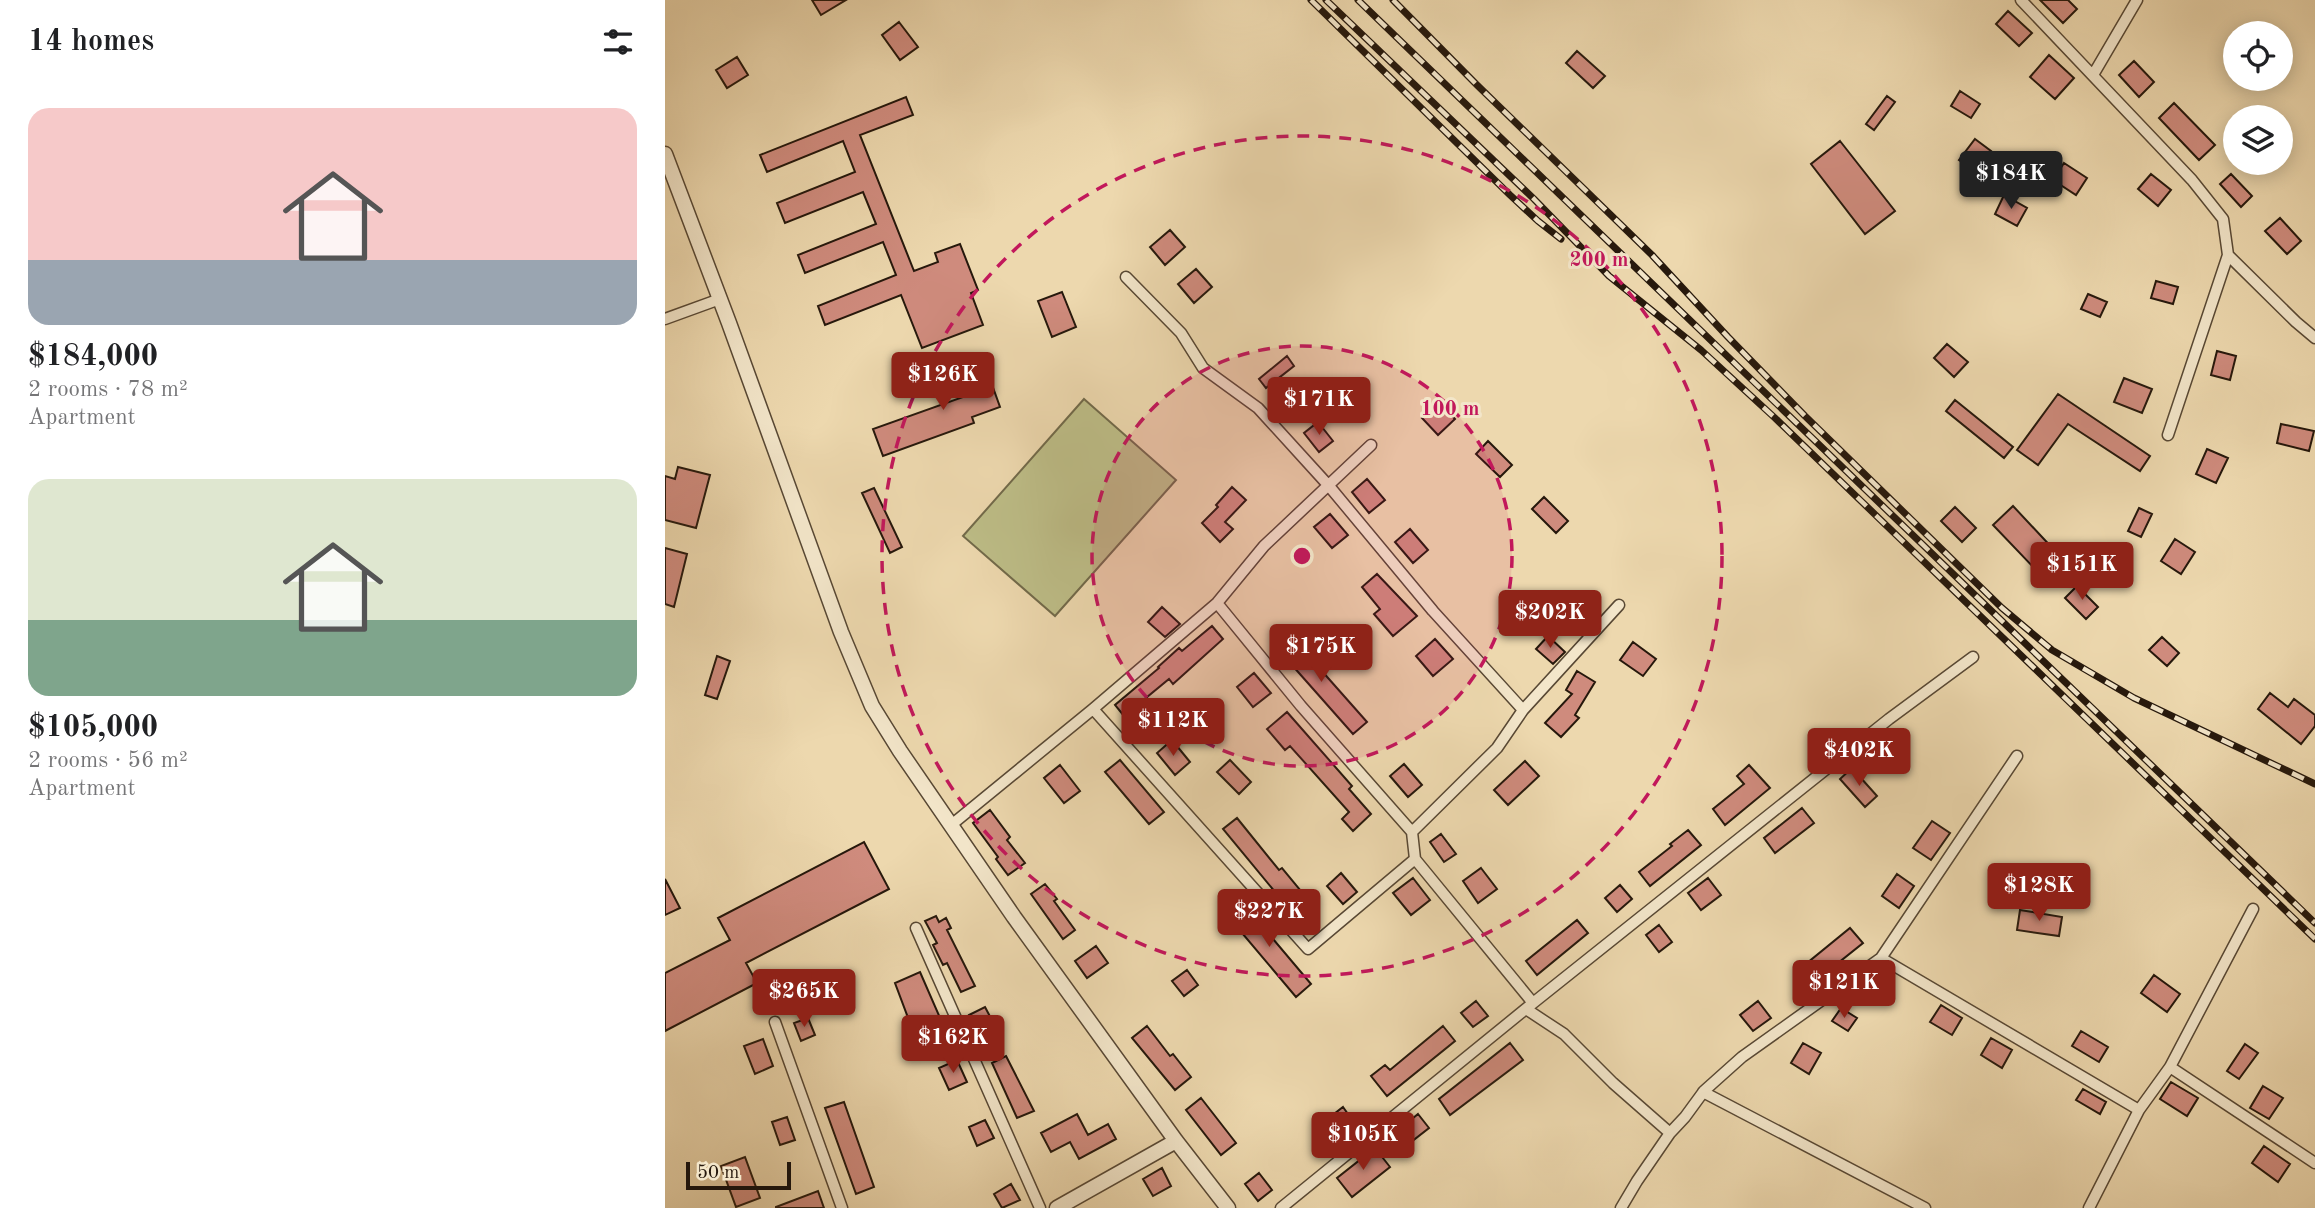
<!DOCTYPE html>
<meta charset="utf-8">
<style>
:root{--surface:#fff;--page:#f6f6f6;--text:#202124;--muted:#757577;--accent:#8f2418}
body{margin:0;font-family:"Old Standard TT",serif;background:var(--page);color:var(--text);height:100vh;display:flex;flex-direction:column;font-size:26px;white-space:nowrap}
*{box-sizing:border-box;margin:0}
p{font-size:23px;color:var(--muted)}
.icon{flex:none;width:38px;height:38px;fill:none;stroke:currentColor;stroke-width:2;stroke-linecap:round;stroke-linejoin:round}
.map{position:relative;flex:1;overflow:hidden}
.drawer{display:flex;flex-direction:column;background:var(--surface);width:665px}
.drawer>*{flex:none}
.controls{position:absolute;left:1558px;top:21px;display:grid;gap:14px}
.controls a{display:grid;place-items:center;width:70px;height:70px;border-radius:50%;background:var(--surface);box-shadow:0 4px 18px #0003;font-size:35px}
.scale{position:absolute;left:21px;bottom:18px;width:105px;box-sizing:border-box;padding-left:7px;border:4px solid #26180c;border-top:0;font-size:19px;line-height:24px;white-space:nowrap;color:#26180c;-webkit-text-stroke:5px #f3e6ca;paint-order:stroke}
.price{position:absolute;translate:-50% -60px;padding:0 16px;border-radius:7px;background:var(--accent);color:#fff;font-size:23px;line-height:46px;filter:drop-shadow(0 2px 4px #0008)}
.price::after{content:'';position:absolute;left:50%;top:42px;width:21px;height:16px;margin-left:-10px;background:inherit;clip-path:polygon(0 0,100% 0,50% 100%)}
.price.selected{background:#222;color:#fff}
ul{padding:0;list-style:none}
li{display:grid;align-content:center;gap:14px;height:371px;padding:0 28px}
li span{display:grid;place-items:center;height:217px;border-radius:21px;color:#555}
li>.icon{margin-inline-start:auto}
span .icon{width:126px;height:126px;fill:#fffc;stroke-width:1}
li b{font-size:30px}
h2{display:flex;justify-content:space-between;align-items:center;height:84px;padding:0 28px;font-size:30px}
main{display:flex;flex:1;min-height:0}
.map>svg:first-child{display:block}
</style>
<main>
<section class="drawer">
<h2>14 homes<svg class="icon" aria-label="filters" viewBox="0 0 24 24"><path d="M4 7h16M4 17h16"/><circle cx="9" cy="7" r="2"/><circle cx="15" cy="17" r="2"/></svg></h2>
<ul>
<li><span style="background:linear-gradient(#f6c9c9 70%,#9aa5b1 0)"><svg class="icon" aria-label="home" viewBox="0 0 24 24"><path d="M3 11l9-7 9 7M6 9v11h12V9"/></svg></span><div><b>$184,000</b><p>2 rooms · 78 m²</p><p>Apartment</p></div></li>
<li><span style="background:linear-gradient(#dfe7d0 65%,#7fa58c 0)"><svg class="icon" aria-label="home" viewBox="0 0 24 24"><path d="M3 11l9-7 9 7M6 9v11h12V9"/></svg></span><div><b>$105,000</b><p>2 rooms · 56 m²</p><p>Apartment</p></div></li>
</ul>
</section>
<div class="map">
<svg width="1650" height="1208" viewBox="0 0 1650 1208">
<rect width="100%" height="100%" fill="#edd8ae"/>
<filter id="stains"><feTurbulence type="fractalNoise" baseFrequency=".00286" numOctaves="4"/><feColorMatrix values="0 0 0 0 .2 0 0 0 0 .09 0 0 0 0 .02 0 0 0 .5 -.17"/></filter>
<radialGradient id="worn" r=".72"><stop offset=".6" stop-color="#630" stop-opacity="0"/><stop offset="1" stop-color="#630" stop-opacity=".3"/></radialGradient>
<!-- green -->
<path fill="#bdbd87" stroke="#726a4a" stroke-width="2" d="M419,399l92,81 -121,136 -92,-80z"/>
<!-- building -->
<path fill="#cf8b7d" stroke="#26180c" stroke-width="2" d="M147,0h34l-25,15z
M1375,0h28l9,9 -14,14z
M1343,11l24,22 -13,13 -23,-22z
M234,22l19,25 -18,13 -18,-25z
M912,51l28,25 -12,12 -27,-25z
M1384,55l25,23 -19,21 -25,-22z
M72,57l11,18 -21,13 -11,-18z
M1469,61l20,21 -15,15 -20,-22z
M1295,91l20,13 -9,14 -20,-12z
M1222,96l8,6 -21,28 -8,-6z
M241,97l7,18 -53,20 54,136 24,-9 -3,-9 25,-9 18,46 -7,3 12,32 -61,23 -21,-53 -76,30 -7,-19 78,-31 -13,-33 -78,31 -7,-18 78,-31 -13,-32 -78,31 -8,-20 78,-31 -12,-31 -76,31 -7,-17z
M1509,103l41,42 -16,15 -40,-42z
M1310,139l16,12 -15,21 -17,-12z
M1175,141l55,70 -30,23 -54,-70z
M1399,163l23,15 -11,17 -23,-15z
M1486,174l20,16 -13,16 -20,-17z
M1566,174l21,22 -11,11 -21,-23z
M1339,195l23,13 -10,18 -22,-12z
M1615,218l21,23 -14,13 -22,-23z
M505,230l15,17 -20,18 -15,-18z
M531,269l16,18 -18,16 -16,-19z
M1491,281l22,6 -5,17 -22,-6z
M397,292l14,35 -24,10 -14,-36z
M1423,294l19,8 -7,15 -19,-8z
M1282,344l21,18 -14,15 -20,-19z
M1552,351l19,5 -6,24 -19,-5z
M622,356l7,10 -28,22 -7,-9z
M317,357l18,50 -28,10 2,6 -91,33 -10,-27 93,-33 -11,-29z
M1459,378l28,11 -10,24 -28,-11z
M1393,394l92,62 -10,15 -72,-47 -30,41 -21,-15z
M1290,400l58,47 -9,11 -58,-47z
M773,402l17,17 -17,16 -16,-17z
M653,422l15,19 -14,11 -15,-19z
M1616,424l33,7 -5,20 -32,-8z
M823,441l24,24 -12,12 -24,-23z
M1542,449l21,9 -12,25 -20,-9z
M13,467l32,8 -14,53 -31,-8v-44l10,3z
M702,479l18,21 -16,13 -17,-21z
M567,487l14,13 -21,22 8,7 -13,13 -18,-19 16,-16 -2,-2z
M209,488l28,59 -12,6 -28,-60z
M879,497l24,24 -12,12 -24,-24z
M1348,506l43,46 -20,18 -43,-45z
M1290,507l21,21 -14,14 -21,-21z
M1474,508l13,6 -11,23 -13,-6z
M665,514l18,21 -16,13 -18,-21z
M745,529l18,21 -15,13 -18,-21z
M1510,539l20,13 -14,22 -20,-13z
M0,548l22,6 -13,53 -9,-3z
M712,574l40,42 -24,20 -19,-22 6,-5 -18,-22z
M1412,586l21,21 -12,12 -21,-21z
M497,607l18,17 -15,13 -17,-15z
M547,626l11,13 -50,45 -4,-5 -45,37 -9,-11 44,-37 -1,-1 21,-19 3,3z
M625,635l77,87 -14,12 -77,-87z
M883,636l17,16 -12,12 -17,-15z
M1497,637l17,16 -12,13 -18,-16z
M770,639l18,20 -20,17 -17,-20z
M968,642l23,17 -13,17 -23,-16z
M52,656l13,5 -13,38 -12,-4z
M912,671l18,11 -20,33 4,3 -18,19 -16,-14 27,-29 -6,-4z
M589,673l17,20 -18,14 -16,-20z
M1605,693l18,14 6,-8 21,16v11l-14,18 -43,-35z
M622,712l65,74 -3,3 22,25 -18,17 -11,-12 7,-7 -59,-66 -5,4 -18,-21z
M507,740l18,22 -15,13 -18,-22z
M455,760l44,52 -15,12 -44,-52z
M565,760l21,22 -12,12 -22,-22z
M860,761l14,15 -31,29 -14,-15z
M739,764l18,21 -14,12 -18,-21z
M395,765l20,26 -16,12 -20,-25z
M1084,765l21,23 -45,37 -12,-16 31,-25 -7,-8z
M1187,768l25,28 -12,11 -25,-28z
M1137,808l12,15 -39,30 -11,-15z
M325,810l20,27 -3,3 18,23 -17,12 -12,-16 2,-2 -25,-34z
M572,818l42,52 3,-2 19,23 -16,13 -62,-75z
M1267,821l18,12 -19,27 -18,-12z
M1023,830l13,15 -51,41 -11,-14 33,-26 -2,-2z
M776,834l15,20 -12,8 -14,-20z
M199,842l25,47 -143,74 11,20 -92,48v-58l65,-33 -12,-22z
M816,868l16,21 -19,14 -15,-22z
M676,873l16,19 -14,12 -16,-18z
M1232,874l17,12 -15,22 -17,-12z
M748,878l17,22 -19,15 -18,-22z
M1043,878l13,17 -20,15 -13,-17z
M0,879l15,29 -15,7z
M380,884l12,15 -3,2 21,29 -12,9 -32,-45z
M955,885l12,14 -15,13 -12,-14z
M576,901l70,83 -15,13 -70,-83z
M1355,910l42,7 -3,19 -42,-6z
M271,916l3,6 7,-4 5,10 -4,2 28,56 -14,6 -14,-29 -4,2 -10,-20 4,-2 -12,-22z
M912,920l11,13 -51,42 -11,-14z
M994,925l13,17 -13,10 -13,-17z
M1185,928l13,15 -50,40 -12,-15z
M431,946l12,17 -21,15 -12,-17z
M522,970l11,15 -14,11 -12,-15z
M1213,971l15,9 -9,17 -16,-9z
M255,972l24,55 -28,12 -21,-56z
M1489,975l26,19 -13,18 -26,-19z
M811,1001l12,15 -15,11 -12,-14z
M1093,1001l13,17 -18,13 -13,-16z
M1276,1005l21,13 -10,17 -22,-13z
M320,1007l10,19 -16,8 -10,-19z
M1176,1008l16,10 -9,13 -16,-10z
M143,1018l7,17 -14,6 -7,-18z
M482,1026l23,30 3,-2 18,23 -16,13 -43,-52z
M778,1026l12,15 -68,55 -16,-20 14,-11 5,5z
M1416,1031l27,16 -9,15 -27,-16z
M1326,1038l21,12 -10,18 -21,-13z
M98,1039l10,27 -18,8 -11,-28z
M845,1043l13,17 -73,55 -11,-16z
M1138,1043l18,10 -12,21 -18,-11z
M1580,1044l13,9 -19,26 -12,-8z
M341,1056l28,55 -17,7 -25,-55z
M292,1060l10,22 -18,8 -10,-22z
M1506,1082l27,16 -11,18 -27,-17z
M1598,1086l20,12 -14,21 -19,-11z
M1418,1089l23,13 -6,12 -24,-14z
M536,1098l35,45 -15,12 -35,-45z
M179,1102l30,85 -18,7 -31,-86z
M678,1107l12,17 -18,13 -12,-16z
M412,1114l11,21 20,-11 8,15 -37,20 -9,-17 -19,10 -10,-19z
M753,1114l11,14 -18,14 -11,-13z
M122,1117l8,23 -15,5 -8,-23z
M320,1120l9,18 -17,8 -8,-19z
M1599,1146l26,18 -12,18 -26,-19z
M710,1148l15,19 -38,30 -15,-19z
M80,1157l15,41 -24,9 -15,-41z
M497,1168l9,18 -18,10 -10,-17z
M594,1173l13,17 -14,11 -13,-17z
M346,1184l9,16 -18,8 -8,-14z
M153,1191l6,17h-48v-1z"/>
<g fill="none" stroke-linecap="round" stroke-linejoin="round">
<!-- minor casing -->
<g stroke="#584834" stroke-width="13">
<path id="minor" d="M1356,0l171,180 31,39 5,36 68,67 19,16
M1428,75l44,-75
M461,277l55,56 22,35 55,40 71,78 104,125 90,99
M0,319l55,-20
M1503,435l60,-180
M552,603l84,103 111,126 3,27 118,144
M428,709l215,240 107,-90
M285,826l143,-117 124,-106 47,-57 107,-101
M747,832l85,-84 26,-38 96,-105
M251,928l124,280
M1216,958l258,152
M861,1009l38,25 49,49 57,50
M110,1022l67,186
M1505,1067l145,96
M1038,1092l222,116
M616,1208l252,-205 356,-284 84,-62
M956,1208l16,-27 33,-48 15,-16 19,-26 38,-34 139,-99 136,-202
M1424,1208l50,-98 31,-43 83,-158"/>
</g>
<!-- tertiary casing -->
<g stroke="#584834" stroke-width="17">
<path id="tertiary" d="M0,154l64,169 112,309 31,74 28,45 114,166 162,224 52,67
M392,1208l119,-67"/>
</g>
<!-- minor -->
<use href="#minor" stroke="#f3e6ca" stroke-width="10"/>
<!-- tertiary -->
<use href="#tertiary" stroke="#f3e6ca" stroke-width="14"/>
<!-- rail casing -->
<g stroke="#26180c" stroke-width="7">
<path id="rail" d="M646,0l199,195 28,26 23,18
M661,0l208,199 75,77 92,74 74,68 540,521
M693,0l957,923
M728,0l84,85 175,170 76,82 77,79 197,192 50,42 82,48 181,86"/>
</g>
<!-- rail -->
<use href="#rail" stroke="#f3e6ca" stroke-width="4.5" stroke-dasharray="13" stroke-linecap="butt"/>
</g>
<!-- distance rings -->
<circle cx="637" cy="556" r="210" fill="#c2185b" fill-opacity=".12"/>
<g fill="none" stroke="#c2185b" stroke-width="3.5" stroke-dasharray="12 9">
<circle cx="637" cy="556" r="210"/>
<circle cx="637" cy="556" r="420"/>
</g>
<circle cx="637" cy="556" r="10" fill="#c2185b" stroke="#f3e6ca" stroke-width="3.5"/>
<g font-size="21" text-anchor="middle" font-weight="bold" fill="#c2185b" stroke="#f3e6ca" stroke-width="6" stroke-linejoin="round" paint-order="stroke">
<text x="934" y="266">200 m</text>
<text x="785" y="415">100 m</text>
</g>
<rect width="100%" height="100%" filter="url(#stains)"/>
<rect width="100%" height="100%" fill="url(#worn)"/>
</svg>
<div class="controls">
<a><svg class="icon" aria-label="locate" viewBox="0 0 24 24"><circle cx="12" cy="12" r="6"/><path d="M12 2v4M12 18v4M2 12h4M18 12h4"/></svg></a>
<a><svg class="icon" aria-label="layers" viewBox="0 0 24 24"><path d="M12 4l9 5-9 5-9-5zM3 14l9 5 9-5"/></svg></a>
</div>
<div class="scale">50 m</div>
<b class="price selected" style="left:1346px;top:211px">$184K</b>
<b class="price" style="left:278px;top:412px">$126K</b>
<b class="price" style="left:654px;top:437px">$171K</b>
<b class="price" style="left:1417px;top:602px">$151K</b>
<b class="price" style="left:885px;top:650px">$202K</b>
<b class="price" style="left:656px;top:684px">$175K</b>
<b class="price" style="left:508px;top:758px">$112K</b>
<b class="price" style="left:1194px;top:788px">$402K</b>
<b class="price" style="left:1374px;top:923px">$128K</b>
<b class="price" style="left:604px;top:949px">$227K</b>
<b class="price" style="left:1179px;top:1020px">$121K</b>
<b class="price" style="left:139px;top:1029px">$265K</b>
<b class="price" style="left:288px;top:1075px">$162K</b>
<b class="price" style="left:698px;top:1172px">$105K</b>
</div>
</main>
